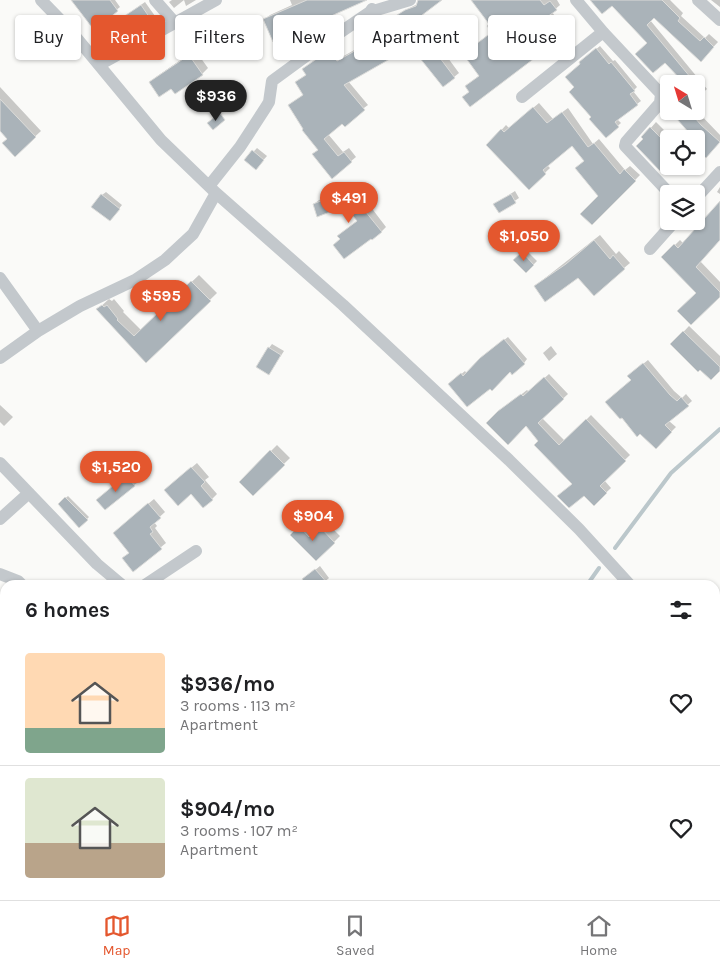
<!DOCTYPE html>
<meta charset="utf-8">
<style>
:root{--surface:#fff;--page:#f6f6f6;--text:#202124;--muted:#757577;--line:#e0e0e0;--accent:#e4572e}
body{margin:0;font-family:Karla,sans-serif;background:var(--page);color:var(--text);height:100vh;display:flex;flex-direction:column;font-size:19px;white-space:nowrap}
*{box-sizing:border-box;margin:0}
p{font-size:16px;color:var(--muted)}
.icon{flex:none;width:28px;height:28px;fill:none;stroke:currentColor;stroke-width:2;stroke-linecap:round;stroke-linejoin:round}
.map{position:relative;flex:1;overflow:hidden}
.drawer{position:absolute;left:0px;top:580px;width:720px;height:320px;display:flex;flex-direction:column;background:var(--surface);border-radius:15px 15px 0 0;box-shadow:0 1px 4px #0004}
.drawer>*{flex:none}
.hud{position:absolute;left:15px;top:15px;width:690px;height:45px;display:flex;gap:10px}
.needle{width:32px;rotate:322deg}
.tools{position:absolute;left:660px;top:75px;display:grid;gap:10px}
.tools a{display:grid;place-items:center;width:45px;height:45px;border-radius:5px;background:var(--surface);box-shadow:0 1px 4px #0004;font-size:25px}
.price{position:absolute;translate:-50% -42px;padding:0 11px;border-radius:18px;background:var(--accent);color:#fff;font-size:16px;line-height:32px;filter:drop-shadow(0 1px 2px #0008)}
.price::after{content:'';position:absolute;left:50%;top:30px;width:15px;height:11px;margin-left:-8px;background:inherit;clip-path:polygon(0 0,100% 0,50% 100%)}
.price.current{background:#222;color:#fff}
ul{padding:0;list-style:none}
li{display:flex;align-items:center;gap:15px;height:125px;padding:0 25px}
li+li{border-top:1px solid var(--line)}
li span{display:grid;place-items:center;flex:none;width:140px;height:100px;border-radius:5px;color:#555}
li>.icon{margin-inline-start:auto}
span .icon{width:60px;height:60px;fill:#fffc;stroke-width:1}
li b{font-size:21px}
h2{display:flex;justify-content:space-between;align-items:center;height:60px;padding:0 25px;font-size:21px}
.tag{padding:0 18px;border-radius:5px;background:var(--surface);box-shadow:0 1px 4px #0004;font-size:18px;line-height:45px}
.tag.current{background:var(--accent);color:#fff}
.menu{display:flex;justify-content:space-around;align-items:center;height:70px;border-top:1px solid var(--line);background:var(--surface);font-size:14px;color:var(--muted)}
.menu a{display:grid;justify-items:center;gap:2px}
.menu .current{color:var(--accent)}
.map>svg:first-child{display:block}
</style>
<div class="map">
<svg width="720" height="900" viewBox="0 0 720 900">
<rect width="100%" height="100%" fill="#fafaf8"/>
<!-- shadow -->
<path fill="#0003" d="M81,0h34l5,7 -26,21z
M172,0h24l-10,6 -2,-6 -10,8 -5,-6z
M290,0h67l-92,20 5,-5 22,-10z
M419,0h19l-20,17 41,56 -5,4 -42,-32 -64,36 20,24 -40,29 15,18 6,-4 7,9 -24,20 -12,-28 -30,-44 14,-11 -7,-12 10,-8 -3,-5 4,-4 28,-20 6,12 58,-33 1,-11 18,-10z
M473,0h84l3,5 -8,7 17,24 -22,17 -3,-4 -74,42 1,-9 9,-7 -16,-21 29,-23 -3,-7z
M592,0h78l13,13 -2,3 24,22 4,-4 9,8 -17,18 -47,-43 -4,3 57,69 -11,10v-15h-16l4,-4 -72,-76z
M711,0h9v7z
M145,2l10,14 -24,17 -6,-17z
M600,46l13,15 2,-1 22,27 -4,4 8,10 -24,18 4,4 -15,13 -13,-19 -17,-30 8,-28z
M195,50l13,18 -6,6 -27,18 -3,-5 -22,-5 6,-5z
M0,87l41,44 -26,24 -6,-17 -9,-9z
M539,103l14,16 15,-11 25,36 6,-5 26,31 5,-4 10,9 -48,49 8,-28 -15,-36 -13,-15 -25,20 3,3 -21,20 -41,-43 18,-20 3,3z
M696,110l24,25v7l-14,15 -10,-18 -24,-28z
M656,122l17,17h-4v21l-26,-23z
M257,148l10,8 -8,9 -13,-5z
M353,186l8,21 6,-5 19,25 -5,5 -40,7 17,-18 -12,-17h-32l5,-4z
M720,187v7l-3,-2z
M515,191l4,7 -20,13 -4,-7z
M106,192l16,13 -9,11 -11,-21z
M720,203v36l-20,22 20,21v13l-23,-2 -34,-36 17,-17 3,3z
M539,224l7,6 -19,21 10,10 -11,11 -11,-12 12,-12 -6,-4z
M600,235l16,19 3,-3 11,12 -6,5 -46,8 -43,10z
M199,275l18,18 -71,69 -48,-53 11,-10 3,2 2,-2 10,12 -1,1 18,18z
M689,326l31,30v13l-20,-1 -28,-24z
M508,337l19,22 -3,4 -14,7 -57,11 12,-10 2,3 18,-19z
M272,344l12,7 -15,23v-26z
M551,346l6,8 -8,7 -6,-8z
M648,360l26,31 8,7 4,-4 6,7 -23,20 7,6 -20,20 -24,-67 1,-8z
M549,374l19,20 -26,24 23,23 26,-26 39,40 -26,25 7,8 -17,16 -20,-21 -48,-59 -21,-17 22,-17 2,2z
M0,405l13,12 -9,9 -4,-4z
M277,445l13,13 -37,36 -13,-12z
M197,463l12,14 -4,3 12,14 -5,5 -41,-14z
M129,474l8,9 -3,2 -33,12z
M68,496l21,21 -2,2 -28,-15z
M154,499l11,13 -11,10 3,4 -2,2 11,15 -33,27 -2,-18 -12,-24z
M305,521l10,11 11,-10 14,14 -24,24 -25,-25z
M320,566l9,12 -8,7h-13v-9z
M0,732l5,1v33l-5,-2z
M720,882v18h-3l-6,-5h4v-7z"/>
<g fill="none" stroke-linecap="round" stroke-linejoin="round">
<!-- stream -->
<path stroke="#bbc7cb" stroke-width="4" d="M615,548l56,-75 49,-44
M587,585l12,-17
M509,900l1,-5"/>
</g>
<!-- building -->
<path fill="#aab3b9" stroke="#dcdcda" d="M71,0h39l8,11 -24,19z
M307,0h60l-94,42 -10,-23z
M418,0h24l-29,22 42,56 -12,9 -32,-40 -67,38 21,25 -20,17 -3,-3 -18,15 14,17 6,-4 8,10 -20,17 -20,-25 6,-4 -16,-20 1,-1 -15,-24 15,-10 -8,-13 11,-7 -4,-6 29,-20 6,12 63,-36 -6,-8 11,-7 11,-4z
M471,0h69l4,5 6,-4 7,9 -10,7 18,25 -18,13 -3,-4 -74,56 -8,-10 7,-5 -4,-6 14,-10 -16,-22 29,-22 -5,-6 2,-2z
M590,0h72l18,18 -2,3 22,20 4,-4 10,10 -13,15 -47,-44 -7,7 49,59h-11l-20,-21 -12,10 -18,-19 12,-11 -35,-37 -10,8z
M141,5l11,16 -21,14 -11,-16z
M596,48l13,16 2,-2 24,29 -5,3 8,11 -23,17 4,5 -13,11 -17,-19 2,-2 -22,-25 5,-5 -9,-10 15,-13 -1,-2z
M189,55l14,20 -28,19 -4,-5 -12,8 -10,-15z
M0,99l36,38 -21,20 -13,-14 5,-4 -7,-8z
M533,107l14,16 15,-11 26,35 6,-4 26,31 4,-5 12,12 -44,44 -12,-11 18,-18 -23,-28 9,-7 -12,-15 -29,24 3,4 -17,16 -43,-45 15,-16 3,3z
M670,111h19l12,14 19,17 -14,16 -10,-9v-10h-11l5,-5z
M220,113l5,7 -12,10 -6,-7z
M650,127l19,19v16l-9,9 -24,-25 7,-7 -2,-2z
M252,150l12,10 -8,10 -12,-10z
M348,190l7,20 6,-4 21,26 -10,8 -1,-1 -27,20 -11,-14 7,-6 -3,-3 20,-15 -12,-15 -28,11 -4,-13z
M101,194l19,15 -10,12 -19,-14z
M511,194l5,9 -17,10 -6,-9z
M720,201v39l-24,27 24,25v5l-29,28 -14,-14 19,-18 -35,-36 13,-13 4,4z
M535,226l9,8 -16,17 -8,-7z
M594,240l16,19 3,-4 12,14 -31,27 -16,-18 -33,24 -11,-16 32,-22z
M522,252l12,13 -8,8 -13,-13z
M191,281l20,20 -65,62 -50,-54 6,-4 2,2 3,-2 11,14 -1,1 17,16z
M683,331l37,36v4l-9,9 -11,-10 -2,2 -28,-28z
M504,339l21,25 -13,11 -2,-3 -18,19 -2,-2 -23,18 -19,-23 13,-11 2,3 17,-18z
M268,347l13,8 -12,20 -13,-8z
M643,363l27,32 7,6 4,-4 8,9 -24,19 7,7 -16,17 -16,-15 -3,3 -15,-19 -2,1 -15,-17 26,-22 -4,-4z
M544,377l20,22 -26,24 21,22 27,-26 40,42 -26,25 7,7 -13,13 -10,-10 -15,12 -12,-12 15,-12 -38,-39 4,-4 -12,-15 -18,19 -22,-22 12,-12 23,-17 2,2z
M270,450l15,15 -32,31 -14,-14z
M191,467l14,15 -4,4 12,14 -10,8 -12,-14 -13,12 -14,-16z
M126,475l9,11 -30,24 -9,-10z
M65,497l23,23 -9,8 -21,-24z
M148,503l13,15 -11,9 3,5 -3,2 12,15 -29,23 -11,-14 7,-5 -16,-20z
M299,526l10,11 10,-11 16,17 -19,18 -26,-26z
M315,569l14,16h-22l-5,-6z"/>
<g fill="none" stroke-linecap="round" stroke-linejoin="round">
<!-- minor -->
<path stroke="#c3c8cc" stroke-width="12" d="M41,0l29,30 91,110 55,53 127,112 166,155 70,69 51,56
M155,0l20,23
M576,0l27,32 58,62 -1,9 -34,39 -1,4 45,48
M698,0l22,20
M370,12l40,-12
M99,65l117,-65
M522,97l81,-65
M209,186l31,-39 26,-40 3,-5 3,-21 41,-30 57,-39 2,-3
M696,198l24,-26
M650,249l25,-28
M0,278l38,53
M0,358l38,-27 42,-25 55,-26 30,-20 28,-26 23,-41
M0,463l97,101 25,21
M0,519l29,-26
M0,574l18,7 4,4
M145,585l51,-34
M715,679l5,5
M270,895l6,5"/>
</g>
</svg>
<div class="tools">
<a><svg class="needle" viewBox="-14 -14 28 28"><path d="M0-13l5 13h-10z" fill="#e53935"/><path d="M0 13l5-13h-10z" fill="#757577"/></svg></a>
<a><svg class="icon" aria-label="locate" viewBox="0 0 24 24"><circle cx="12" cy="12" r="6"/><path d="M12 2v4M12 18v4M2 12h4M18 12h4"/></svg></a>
<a><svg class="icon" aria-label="layers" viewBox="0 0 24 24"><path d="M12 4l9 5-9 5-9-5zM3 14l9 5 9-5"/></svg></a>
</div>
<b class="price current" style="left:216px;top:122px">$936</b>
<b class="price" style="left:349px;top:224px">$491</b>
<b class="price" style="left:524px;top:262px">$1,050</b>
<b class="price" style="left:161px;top:322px">$595</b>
<b class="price" style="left:116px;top:493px">$1,520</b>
<b class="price" style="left:313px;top:542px">$904</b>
<div class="hud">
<a class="tag">Buy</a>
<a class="tag current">Rent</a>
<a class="tag">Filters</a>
<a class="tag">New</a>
<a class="tag">Apartment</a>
<a class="tag">House</a>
</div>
<section class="drawer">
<h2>6 homes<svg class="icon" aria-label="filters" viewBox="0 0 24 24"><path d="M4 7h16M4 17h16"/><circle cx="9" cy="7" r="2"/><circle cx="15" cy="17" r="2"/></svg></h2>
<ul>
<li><span style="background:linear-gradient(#ffd9b3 75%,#7fa58c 0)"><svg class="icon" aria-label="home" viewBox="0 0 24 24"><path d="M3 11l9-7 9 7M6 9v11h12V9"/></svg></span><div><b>$936/mo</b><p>3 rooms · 113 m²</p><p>Apartment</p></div><svg class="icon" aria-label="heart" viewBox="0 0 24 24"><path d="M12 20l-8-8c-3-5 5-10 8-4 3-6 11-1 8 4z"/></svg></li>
<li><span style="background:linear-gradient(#dfe7d0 65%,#b9a48a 0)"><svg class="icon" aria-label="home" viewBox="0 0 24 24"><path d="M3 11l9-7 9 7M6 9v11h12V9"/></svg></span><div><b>$904/mo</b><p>3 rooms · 107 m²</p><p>Apartment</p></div><svg class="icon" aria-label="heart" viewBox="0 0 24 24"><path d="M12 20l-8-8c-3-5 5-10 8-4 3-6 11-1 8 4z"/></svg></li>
</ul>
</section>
</div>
<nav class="menu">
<a class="current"><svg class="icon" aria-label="map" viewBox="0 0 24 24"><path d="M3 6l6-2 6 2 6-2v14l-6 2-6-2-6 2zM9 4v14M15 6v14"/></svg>Map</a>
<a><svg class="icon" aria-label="saved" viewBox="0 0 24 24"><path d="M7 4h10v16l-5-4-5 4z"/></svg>Saved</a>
<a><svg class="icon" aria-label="home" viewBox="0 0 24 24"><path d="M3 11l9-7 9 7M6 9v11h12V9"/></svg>Home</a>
</nav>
